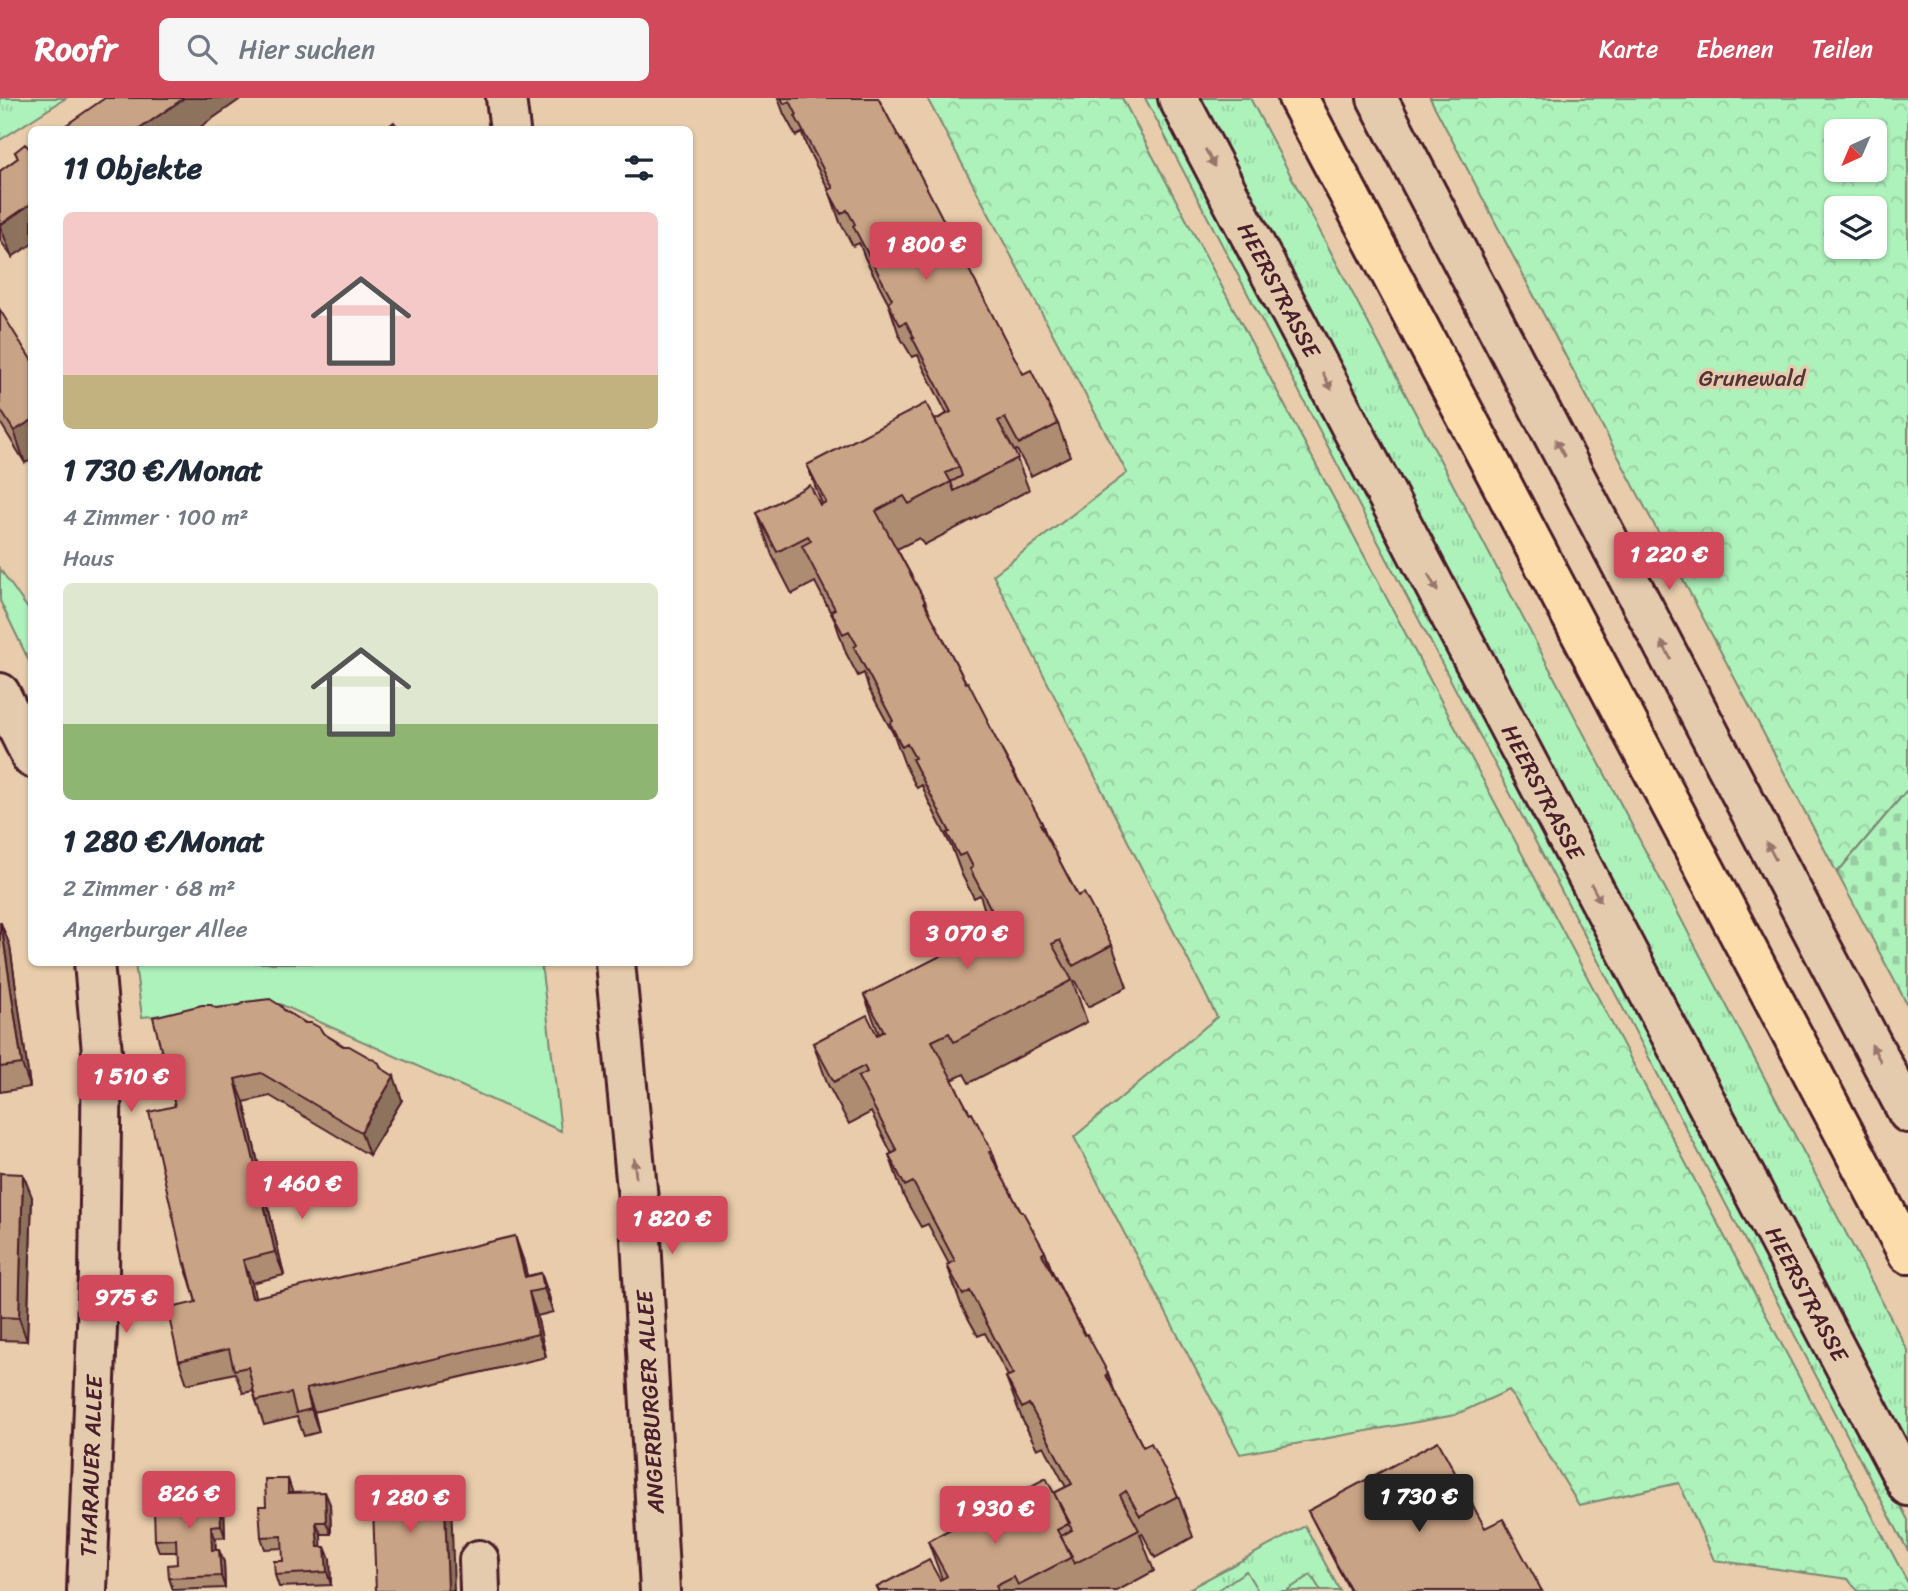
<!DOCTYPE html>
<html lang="de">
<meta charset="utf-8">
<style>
:root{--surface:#fff;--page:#f6f6f7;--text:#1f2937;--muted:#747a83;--accent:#d1495b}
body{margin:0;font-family:Sriracha,sans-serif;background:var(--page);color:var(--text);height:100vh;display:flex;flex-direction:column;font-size:26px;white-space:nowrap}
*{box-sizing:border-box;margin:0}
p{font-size:23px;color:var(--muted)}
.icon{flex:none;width:38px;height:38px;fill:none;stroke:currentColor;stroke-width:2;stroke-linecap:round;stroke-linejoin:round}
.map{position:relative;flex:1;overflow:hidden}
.sheet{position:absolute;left:28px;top:28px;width:665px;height:840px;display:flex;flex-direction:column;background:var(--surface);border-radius:10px;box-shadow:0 2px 5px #0004}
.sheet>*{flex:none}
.needle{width:46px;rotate:224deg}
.buttons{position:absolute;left:1824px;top:21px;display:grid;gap:14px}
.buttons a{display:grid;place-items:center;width:63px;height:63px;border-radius:10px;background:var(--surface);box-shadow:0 2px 5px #0004;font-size:35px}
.price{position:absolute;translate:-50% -60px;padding:0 16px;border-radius:7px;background:var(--accent);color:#fff;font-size:23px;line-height:46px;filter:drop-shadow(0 2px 4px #0008)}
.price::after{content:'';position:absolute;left:50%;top:42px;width:21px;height:16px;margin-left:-10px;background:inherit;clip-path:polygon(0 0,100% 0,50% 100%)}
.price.active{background:#222;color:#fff}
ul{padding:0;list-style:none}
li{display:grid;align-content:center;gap:14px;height:371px;padding:0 35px}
li span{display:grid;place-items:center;height:217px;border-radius:10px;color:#555}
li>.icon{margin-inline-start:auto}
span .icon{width:126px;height:126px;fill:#fffc;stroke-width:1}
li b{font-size:30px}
h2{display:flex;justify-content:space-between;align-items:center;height:84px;padding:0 35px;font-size:30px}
header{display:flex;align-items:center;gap:42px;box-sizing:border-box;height:98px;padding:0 35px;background:var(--accent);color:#fff}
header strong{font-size:33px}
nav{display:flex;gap:38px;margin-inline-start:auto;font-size:24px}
.search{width:490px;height:63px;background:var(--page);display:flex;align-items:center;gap:18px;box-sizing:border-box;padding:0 24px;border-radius:10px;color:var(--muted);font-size:26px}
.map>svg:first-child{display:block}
</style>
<header>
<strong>Roofr</strong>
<div class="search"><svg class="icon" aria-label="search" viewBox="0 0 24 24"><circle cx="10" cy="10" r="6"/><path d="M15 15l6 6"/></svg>Hier suchen</div>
<nav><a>Karte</a><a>Ebenen</a><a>Teilen</a></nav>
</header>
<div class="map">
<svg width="1908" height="1493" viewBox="0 0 1908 1493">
<defs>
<pattern id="grass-tufts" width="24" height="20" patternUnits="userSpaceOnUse" patternTransform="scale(1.75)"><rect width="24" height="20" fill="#adf1bb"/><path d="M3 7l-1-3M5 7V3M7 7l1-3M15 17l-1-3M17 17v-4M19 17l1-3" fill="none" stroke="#96cea1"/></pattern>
<pattern id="forest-crowns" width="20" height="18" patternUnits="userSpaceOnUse" patternTransform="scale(1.75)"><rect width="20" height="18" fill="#adf1bb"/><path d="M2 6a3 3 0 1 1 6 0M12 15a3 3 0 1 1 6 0" fill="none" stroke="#96cea1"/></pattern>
<pattern id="cemetery-stones" width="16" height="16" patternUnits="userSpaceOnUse" patternTransform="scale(1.75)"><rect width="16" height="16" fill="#adf1bb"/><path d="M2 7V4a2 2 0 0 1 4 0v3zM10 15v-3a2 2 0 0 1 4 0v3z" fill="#96cea1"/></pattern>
</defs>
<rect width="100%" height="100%" fill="#e8ccab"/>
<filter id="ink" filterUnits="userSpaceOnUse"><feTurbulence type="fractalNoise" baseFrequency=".0143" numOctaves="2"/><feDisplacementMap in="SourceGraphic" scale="14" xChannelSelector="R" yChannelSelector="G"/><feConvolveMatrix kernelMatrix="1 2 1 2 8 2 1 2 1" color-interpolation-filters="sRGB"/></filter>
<g filter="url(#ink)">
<!-- grass -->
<path fill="url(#grass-tufts)" stroke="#7c8873" stroke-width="2" d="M0,0h66l-66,42z
M1145,0h16l747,1422v31z
M1198,0h52l658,1253v99z
M1305,1428l35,65h-155z"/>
<!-- forest -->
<path fill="url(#forest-crowns)" stroke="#7c8873" stroke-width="2" fill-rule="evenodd" d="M927,0h195l786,1485v8h-50l-10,-12 -134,-19 -35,-77 -100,22 -70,-115 -54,25 -215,39 -166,-317 143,-120 -224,-442 134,-102z
M1430,0h478v691l-71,84zM1836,33h38v39h-38zM1836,110h38v39h-38z"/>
<!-- cemetery -->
<path fill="url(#cemetery-stones)" stroke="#7c8873" stroke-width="2" d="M1908,691v217l-71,-133z"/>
<!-- park -->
<path fill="#adf1bb" stroke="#7c8873" stroke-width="2" d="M0,471l31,44v52l-31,-64z
M135,865h406l20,168 -281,-127 -138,13z
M1246,1473l12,20h-41z
M1311,1477l10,16h-35z"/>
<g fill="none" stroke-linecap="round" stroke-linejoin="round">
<!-- minor casing -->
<g stroke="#4a1f2b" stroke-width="44">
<path id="minor" d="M506,0l4,32
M1178,0l730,1388
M1377,0l531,1015
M0,595l32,65
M615,864l25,258 20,371
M479,1462l1,31
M87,1493l12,-317 3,-222 -8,-90"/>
</g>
<!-- major casing -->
<g stroke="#4a1f2b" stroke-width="44">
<path id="major" d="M1298,0l610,1156"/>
</g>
<!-- minor -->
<use href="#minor" stroke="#e5cbad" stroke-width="38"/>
<!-- major -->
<use href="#major" stroke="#fddcac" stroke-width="38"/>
</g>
<!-- wall -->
<path fill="#ad8c72" stroke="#4a1f2b" stroke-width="2" d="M778,0h100l145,276 35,50 12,32 -39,20 -14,-26 -3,1 15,39 -105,55 -5,-7 -22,11 28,52 5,13 63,120 49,89 5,14 31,59 34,49 15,42 -39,20 -13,-26 -2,1 14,40 -118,61 -5,-9 -12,6 18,34 22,37 8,22 21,39 24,40 8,21 90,174 35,49 15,41 -38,21 -13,-25 -2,1 14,37 -37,20h-238l-2,-4 63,-7 2,-1 -14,-38 126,-48 12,-6 -22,-41 -7,3 -15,-30 -16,-42 2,-1 -23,-43 -7,3 -16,-29 -15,-42 2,-1 -21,-40 -7,3 -17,-30 -15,-42 3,-1 -21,-42 -22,12 -21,-39 -15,-42 66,-9 -15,-39 123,-52 12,-6 -14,-26 -5,-16 -6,3 -12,-23 -10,-27 -24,-48 -6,-15 -5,3 -12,-23 -11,-30 -25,-46 -5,-16 -6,3 -12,-23 -11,-32 -20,-39 -23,12 -20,-39 -15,-42 63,-8 2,-1 -15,-39 128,-45 12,-6 -23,-45 -6,-14 -6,2 -13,-22 -11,-33 -23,-44 -5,-13 -1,-2 -6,3 -13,-24 -11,-32 -22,-42 -5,-15 -6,3 -12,-22z
M30,51l-18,108 -12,-17v-69l18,-13 -3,-6z
M0,212l25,153 -25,-41z
M0,825l10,23 20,141 -30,5z
M216,910l68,2 97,58 21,32 -33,55 -99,-59 -26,6 40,173 -32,8 3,15 268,-39 4,17 14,-3 8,23 4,16 -16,4 9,41 -232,55 5,20 -15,4 -7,-19 -33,8 -8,-24 -3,-10 -10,2 -8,-20 -48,11 -8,-23 17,-59 -6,-21 -6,-17 -9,-158z
M0,1075l32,24 -5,144 -27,-1z
M288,1381l4,14 38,11 1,30h-10v13l9,12 1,26 -52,2 -4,-12 8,-14v-13l-18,1 -4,-12 5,-31z
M186,1396v2l33,-1 5,12 1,30 -10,1 1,12 8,12 1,26 -52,2 -4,-12 8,-14v-12h-18l-4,-12 5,-31z
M1308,1413l177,17 57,63h-192z"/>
<!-- shaded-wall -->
<path fill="#8d725d" stroke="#4a1f2b" stroke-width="2" d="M184,0h58l-46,32h-58z
M32,105v41l-20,13 -12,-32z
M32,322v40l-7,3 -11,-32z
M1,825l9,23 20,141 -8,-23z
M394,978l8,24 -33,55 -8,-23z
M235,981l9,23 40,173 -9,-23z
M23,1076l9,23 -5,144 -8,-23z
M515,1138l8,23 8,33 -6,-15z
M1045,1154l15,42 -18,-40z
M243,1162l9,23 9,39 -9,-24z
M541,1175l8,23 4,16 -9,-23z
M529,1194l8,24 9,41 -8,-23z
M1108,1275l15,42 -17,-40z
M306,1291l8,23 5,20 -8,-23z
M288,1381l4,12 1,14 -5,-12z
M444,1381l7,18 3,94h-6z
M182,1384l4,12 1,15 -5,-12z
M325,1394l5,12 1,30 -5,-12z
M219,1397l5,12 1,30 -4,-12z
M316,1424l5,12 1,25 -4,-12z
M211,1428l4,12 1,25 -4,-13z
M325,1449l5,12 1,26 -4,-13z
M219,1452l5,12 1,26 -4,-12z"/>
<!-- building -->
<path fill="#c9a385" stroke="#4a1f2b" stroke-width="2" d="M105,0h79l-46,32h-79z
M781,0h97l23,43 1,-1 121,234 8,-4 27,54 -39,20 -14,-26 -7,3 20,37 -64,33 -3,-9 11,-6 -3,-9 -24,-47 16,-8 -39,-75h2l-8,-15 -6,3 -12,-22 4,-4 -39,-73 2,-2 -8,-14 -6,4 -13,-24 5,-2 -38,-72 2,-1 -7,-14 -6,3z
M394,24l6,8h-16z
M25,46l5,5 2,-1v55l-32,22v-54l18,-13 -3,-6z
M0,212l32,51v59l-18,11 -14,-22z
M926,305l33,64 -13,6 5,9 -42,22 -5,-8 -28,15 49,90 -1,1 42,81 2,-1 20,39 -1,1 32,61h1l22,40 -2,1 38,72 6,-3 28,52 -39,21 -13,-26 -8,4 20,36 -118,62 -5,-9 -17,8 38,73 2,-1 20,38 -3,1 32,60h2l22,40 -3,2 43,81 2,-1 21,39 -2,2 37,72 8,-4 27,53 -38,20 -14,-25 -6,4 19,35 -65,34 -13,-28 11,-6 -18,-37 18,-9 -43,-80 -7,4 -16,-31 7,-3 -43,-83 -7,4 -16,-30 8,-4 -42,-79 -8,4 -16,-31 8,-4 -39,-74 9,-5 -3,-6 -30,16 -21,-39 54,-28 10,20 7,-4 -20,-36 119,-61 4,9 17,-9 -34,-65 3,-2 -7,-14 -7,3 -12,-23 3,-1 -38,-73 3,-1 -8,-14 -5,3 -12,-24 3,-2 -39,-74 3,-2 -8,-14 -6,3 -12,-23 4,-2 -33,-63 9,-5 -3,-5 -31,16 -20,-39 53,-28 10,20 6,-3 -19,-37z
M0,825h1l21,141 -22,3z
M270,901l11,7 3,4 21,13h6l9,5 3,5 20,13h6l30,17 2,5 13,8 -33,56 -100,-59 -26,6 40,173 -32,8 9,38 263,-62 10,41 16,-4 3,16 -15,3 9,42 -232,55 5,20 -15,4 -5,-20 -35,8 -8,-34 -14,3 -5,-21 -50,12 -12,-52 29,-7 -10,-39 -2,1 -35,-152 26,-6 -22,-89 49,-12h9l5,3 24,-3 5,-3z
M0,1075l23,1 -4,144 -19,-1z
M1438,1343l47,87 18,-9 39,72h-191l-43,-80z
M1046,1380l24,45 -13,7 15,27 -54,28 -4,-8 -18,9 2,5h-119l-2,-4 52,-27 11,20 7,-4 -19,-35z
M265,1381h23v14l37,-1 1,30h-10l2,25h7l2,25 -52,3 -1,-14h9l-1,-25 -21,1 -2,-31h7z
M444,1381l4,112h-72l-4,-110z
M182,1384v15l37,-2 2,30 -10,1 1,24h7l2,26 -52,2 -1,-13 9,-1 -1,-25 -21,1 -1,-31h6l-1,-26z"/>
<!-- one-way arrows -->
<defs><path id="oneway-solid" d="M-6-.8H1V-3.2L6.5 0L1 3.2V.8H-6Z" transform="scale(1.75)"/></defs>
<g fill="#98756c">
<use href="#oneway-solid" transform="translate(1210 60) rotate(62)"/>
<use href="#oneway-solid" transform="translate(1327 283) rotate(62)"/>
<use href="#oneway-solid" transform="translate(1560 350) rotate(-118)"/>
<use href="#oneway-solid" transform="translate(1433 485) rotate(62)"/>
<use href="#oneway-solid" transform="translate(1666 552) rotate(-118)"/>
<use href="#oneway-solid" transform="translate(1771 753) rotate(-118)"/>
<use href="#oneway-solid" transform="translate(1596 795) rotate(62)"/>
<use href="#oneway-solid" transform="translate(1876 955) rotate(-118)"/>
<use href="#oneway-solid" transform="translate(635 1070) rotate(-96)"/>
</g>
</g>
<g text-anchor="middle" stroke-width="7" stroke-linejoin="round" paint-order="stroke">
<!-- street labels -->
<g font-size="23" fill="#4a1f2b" stroke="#e5cbad">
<text transform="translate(1279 192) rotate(62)" y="8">HEERSTRASSE</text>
<text transform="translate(1543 694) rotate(62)" y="8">HEERSTRASSE</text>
<text transform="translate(1807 1196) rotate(62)" y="8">HEERSTRASSE</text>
<text transform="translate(650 1304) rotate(-93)" y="8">ANGERBURGER ALLEE</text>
<text transform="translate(91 1368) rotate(-88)" y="8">THARAUER ALLEE</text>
</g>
<!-- park labels -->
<g font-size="23" fill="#543439" stroke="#e5cbad">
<text x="1752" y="288">Grunewald</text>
</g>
</g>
</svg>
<div class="buttons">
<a><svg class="needle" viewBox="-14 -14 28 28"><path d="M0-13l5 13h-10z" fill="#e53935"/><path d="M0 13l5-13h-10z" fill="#747a83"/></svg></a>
<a><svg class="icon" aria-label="layers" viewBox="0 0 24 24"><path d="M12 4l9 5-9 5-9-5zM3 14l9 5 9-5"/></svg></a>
</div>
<b class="price" style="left:926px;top:184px">1 800 €</b>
<b class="price" style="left:1669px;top:494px">1 220 €</b>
<b class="price" style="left:967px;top:873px">3 070 €</b>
<b class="price" style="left:131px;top:1016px">1 510 €</b>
<b class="price" style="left:302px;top:1123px">1 460 €</b>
<b class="price" style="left:672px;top:1158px">1 820 €</b>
<b class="price" style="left:126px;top:1237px">975 €</b>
<b class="price" style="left:189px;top:1433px">826 €</b>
<b class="price active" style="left:1419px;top:1436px">1 730 €</b>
<b class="price" style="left:410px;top:1437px">1 280 €</b>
<b class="price" style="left:995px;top:1448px">1 930 €</b>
<section class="sheet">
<h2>11 Objekte<svg class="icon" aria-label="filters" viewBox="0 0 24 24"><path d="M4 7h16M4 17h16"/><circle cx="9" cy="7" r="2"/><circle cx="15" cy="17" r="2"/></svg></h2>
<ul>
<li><span style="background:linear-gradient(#f6c9c9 75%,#c2b280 0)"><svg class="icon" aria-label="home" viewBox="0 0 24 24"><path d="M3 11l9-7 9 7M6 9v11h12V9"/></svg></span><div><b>1 730 €/Monat</b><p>4 Zimmer · 100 m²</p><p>Haus</p></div></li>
<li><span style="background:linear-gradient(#dfe7d0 65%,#8fb573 0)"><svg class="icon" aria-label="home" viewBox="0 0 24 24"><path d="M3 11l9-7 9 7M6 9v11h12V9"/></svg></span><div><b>1 280 €/Monat</b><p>2 Zimmer · 68 m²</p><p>Angerburger Allee</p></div></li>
</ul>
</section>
</div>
